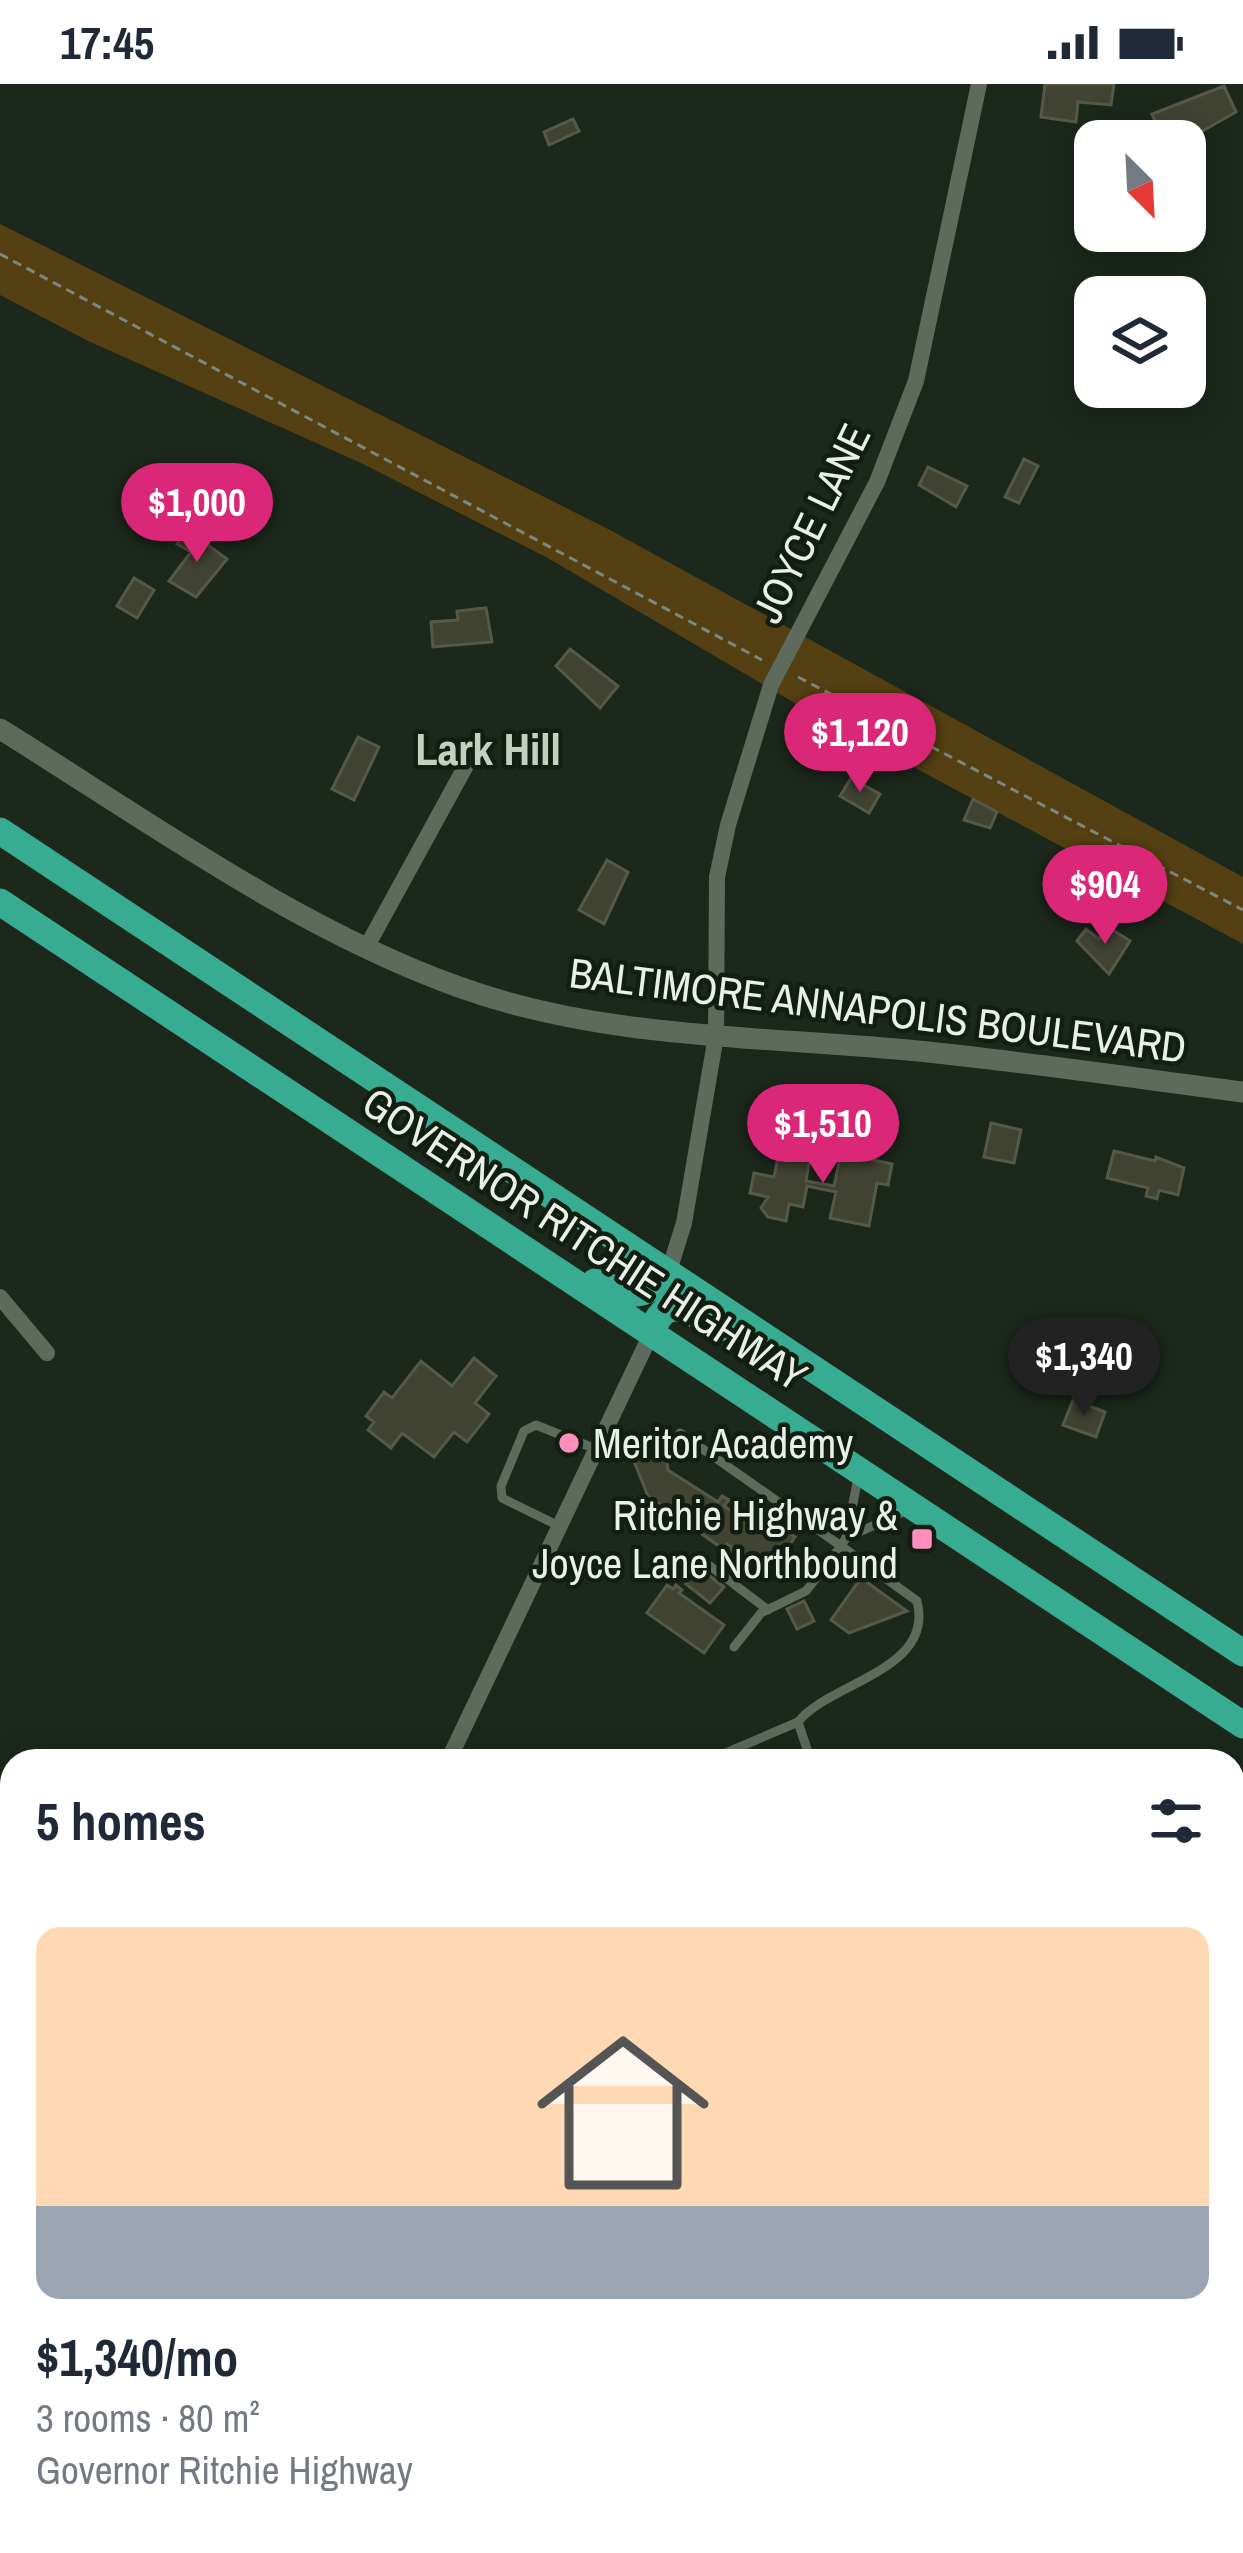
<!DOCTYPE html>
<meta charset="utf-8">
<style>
:root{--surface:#fff;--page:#f2f2f3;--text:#1f2937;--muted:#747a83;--line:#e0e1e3;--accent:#db2777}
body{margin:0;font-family:"Archivo Narrow",sans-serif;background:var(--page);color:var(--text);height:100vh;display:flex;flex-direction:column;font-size:45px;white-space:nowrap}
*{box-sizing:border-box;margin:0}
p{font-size:39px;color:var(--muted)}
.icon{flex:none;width:66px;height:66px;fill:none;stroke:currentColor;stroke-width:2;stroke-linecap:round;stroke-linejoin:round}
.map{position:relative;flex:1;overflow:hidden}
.details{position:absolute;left:0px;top:1665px;width:1245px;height:804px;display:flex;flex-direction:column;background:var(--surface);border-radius:36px 36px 0 0;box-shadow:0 6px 30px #0003}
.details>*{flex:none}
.needle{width:78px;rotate:156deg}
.controls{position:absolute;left:1074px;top:36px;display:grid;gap:24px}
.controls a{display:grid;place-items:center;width:132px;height:132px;border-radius:24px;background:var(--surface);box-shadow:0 6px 30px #0003;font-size:60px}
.price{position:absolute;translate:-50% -102px;padding:0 27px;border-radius:42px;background:var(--accent);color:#fff;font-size:39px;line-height:78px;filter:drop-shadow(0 3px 6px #0008)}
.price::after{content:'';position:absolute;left:50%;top:72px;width:36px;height:27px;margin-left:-18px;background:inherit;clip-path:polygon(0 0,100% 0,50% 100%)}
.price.active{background:#222;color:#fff}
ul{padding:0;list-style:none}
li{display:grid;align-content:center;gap:24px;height:636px;padding:0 36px}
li+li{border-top:3px solid var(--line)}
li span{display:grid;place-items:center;height:372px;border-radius:24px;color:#555}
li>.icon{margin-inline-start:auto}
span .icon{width:216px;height:216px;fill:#fffc;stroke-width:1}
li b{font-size:51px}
h2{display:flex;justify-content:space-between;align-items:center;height:144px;padding:0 36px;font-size:51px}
.status{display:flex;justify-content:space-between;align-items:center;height:84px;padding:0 60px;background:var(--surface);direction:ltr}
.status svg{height:33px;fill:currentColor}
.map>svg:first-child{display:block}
</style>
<div class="status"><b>17:45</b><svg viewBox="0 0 49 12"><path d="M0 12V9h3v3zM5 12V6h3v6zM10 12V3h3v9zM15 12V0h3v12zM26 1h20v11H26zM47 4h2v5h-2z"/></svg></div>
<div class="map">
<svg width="1243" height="2469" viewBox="0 0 1243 2469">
<rect width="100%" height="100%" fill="#1c281c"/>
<!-- green -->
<path fill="#544012" d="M0,140l610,306 633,347v67l-445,-239 -252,-148 -185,-94 -275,-123 -86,-45z"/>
<!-- building -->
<path fill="#414333" stroke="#575948" stroke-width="3" d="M1045,0h69l-3,21 -33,-3 -2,20 -35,-5z
M1224,2l12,26 -35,20 -2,-4 -35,13 -12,-27z
M573,35l6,12 -30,14 -5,-13z
M1024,375l14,7 -19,37 -14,-6z
M928,383l39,19 -11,21 -37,-22z
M186,445l41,30 -31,38 -27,-16 22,-29 -14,-8z
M134,494l20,12 -17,28 -20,-12z
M486,524l6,34 -59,5 -2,-25 27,-2 -1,-9z
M570,565l48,37 -18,22 -44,-42z
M358,653l21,10 -25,53 -22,-11z
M851,694l29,16 -11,19 -29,-17z
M973,715l24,13 -7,16 -26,-8z
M607,776l21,12 -24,52 -25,-14z
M1108,843l22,14 -21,33 -32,-33 9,-12 13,10z
M991,1039l30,7 -7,33 -30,-6z
M780,1063l30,11 -4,23 28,5 7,-33 51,11 -4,21 -11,-2 -8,43 -39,-8 6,-26 -29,-6 -4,21 -14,-3 -3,17 -18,-4 -7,-9 7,-11 -18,-4 4,-20 20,4z
M1114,1067l41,10 1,-4 28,11 -6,27 -19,-5 -2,9 -11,-3 2,-8 -41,-10z
M474,1274l22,18 -21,27 14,11 -22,28 -13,-10 -20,25 -32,-24 -11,15 -23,-18 6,-8 -8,-6 18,-24 8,6 29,-37 31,25z
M1073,1316l32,12 -9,25 -33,-12z
M665,1364l3,22 50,32 4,-6 7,4 -5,6 19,13 8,-12 44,30 -24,35 -27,-18 -4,6 -11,-8 3,-5 -5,-3 -4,5 -75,-53 -17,-42z
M700,1484l24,19 -14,16 -24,-19z
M861,1494l46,33 -58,22 -18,-13z
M667,1501l6,4 3,-4 6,5 -3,3 45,32 -20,28 -57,-40z
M804,1517l10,20 -17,8 -10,-20z
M12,1903v28l-9,4 -3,-27z
M0,2097l12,5v24l-7,18 -5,-2z
M1242,2411l1,41 -6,9 -5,-4 1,-34z"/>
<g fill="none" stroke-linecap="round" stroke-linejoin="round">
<!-- path -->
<path stroke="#7d877d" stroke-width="3" stroke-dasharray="9 6" stroke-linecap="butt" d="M0,170l762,406
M798,593l445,233"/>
<!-- service -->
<path stroke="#5d6a5c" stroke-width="9" d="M680,1349l161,113 5,-8 64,-29
M559,1442l-57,-28 -1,-12 23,-55 12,-6 60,24
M846,1454l12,-60
M710,1482l58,44
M734,1563l27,-34 45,-22 35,-45 76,55c18,70 -88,81 -119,121l13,39
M707,1677l91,-39"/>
<!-- minor -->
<path stroke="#5d6a5c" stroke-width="16" d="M366,864l108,-197
M668,1190l16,-51 32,-187 1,-159 11,-52 43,-140 106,-203 39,-101 63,-297
M0,1213l47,56
M448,1677l204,-429
M0,1798l12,8
M0,2004l12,-5
M1233,2210h10
M0,2284l12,17
M1233,2353l10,-14
M1119,2457l16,12
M21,2469l6,-12
M1154,2469l9,-12"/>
<!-- tertiary -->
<path stroke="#5d6a5c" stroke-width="21" d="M0,645c147,91 295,199 459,258 146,53 307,49 459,64 108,11 217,27 325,41"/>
<!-- trunk -->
<path stroke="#38ac91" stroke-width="27" d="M0,747l1243,822
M0,818l1243,823
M595,1198c33,12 48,20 73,-8
M652,1248c13,-41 40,-20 67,-4"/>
</g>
<!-- markers -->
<g fill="#fe8ebb" stroke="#131e13" stroke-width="4.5">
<circle cx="569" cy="1359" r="12"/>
<rect x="910" y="1443" width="24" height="24" rx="6"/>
</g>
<g text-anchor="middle" stroke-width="9" stroke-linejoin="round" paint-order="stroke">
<!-- street labels -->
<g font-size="42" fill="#e9f0e9" stroke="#131e13">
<text transform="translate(811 439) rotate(-64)" y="15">JOYCE LANE</text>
<text transform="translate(878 926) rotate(7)" y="15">BALTIMORE ANNAPOLIS BOULEVARD</text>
<text transform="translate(585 1155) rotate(33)" y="15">GOVERNOR RITCHIE HIGHWAY</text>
</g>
<!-- poi labels -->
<g font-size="42" fill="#e9f0e9" stroke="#131e13" text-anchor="start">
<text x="593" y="1374">Meritor Academy</text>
<text x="898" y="1446" text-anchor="end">Ritchie Highway &amp;<tspan x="898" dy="48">Joyce Lane Northbound</tspan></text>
</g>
<!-- neighbourhood labels -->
<g font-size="45" font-weight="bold" fill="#c1d0c1" stroke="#131e13">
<text x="488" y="681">Lark Hill</text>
</g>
</g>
</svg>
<div class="controls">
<a><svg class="needle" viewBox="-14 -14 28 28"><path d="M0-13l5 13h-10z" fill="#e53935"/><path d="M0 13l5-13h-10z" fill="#747a83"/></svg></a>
<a><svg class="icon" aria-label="layers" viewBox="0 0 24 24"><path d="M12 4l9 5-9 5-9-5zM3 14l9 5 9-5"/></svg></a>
</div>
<b class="price" style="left:197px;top:481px">$1,000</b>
<b class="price" style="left:860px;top:711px">$1,120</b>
<b class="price" style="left:1105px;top:863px">$904</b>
<b class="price" style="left:823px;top:1102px">$1,510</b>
<b class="price active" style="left:1084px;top:1335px">$1,340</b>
<section class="details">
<h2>5 homes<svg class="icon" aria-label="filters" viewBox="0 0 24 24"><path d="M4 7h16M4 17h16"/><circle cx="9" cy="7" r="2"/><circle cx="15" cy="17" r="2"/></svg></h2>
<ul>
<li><span style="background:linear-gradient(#ffd9b3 75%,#9aa5b1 0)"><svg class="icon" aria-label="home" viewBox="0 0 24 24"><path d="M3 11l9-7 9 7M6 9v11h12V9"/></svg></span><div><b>$1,340/mo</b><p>3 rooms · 80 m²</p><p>Governor Ritchie Highway</p></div></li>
</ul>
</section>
</div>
